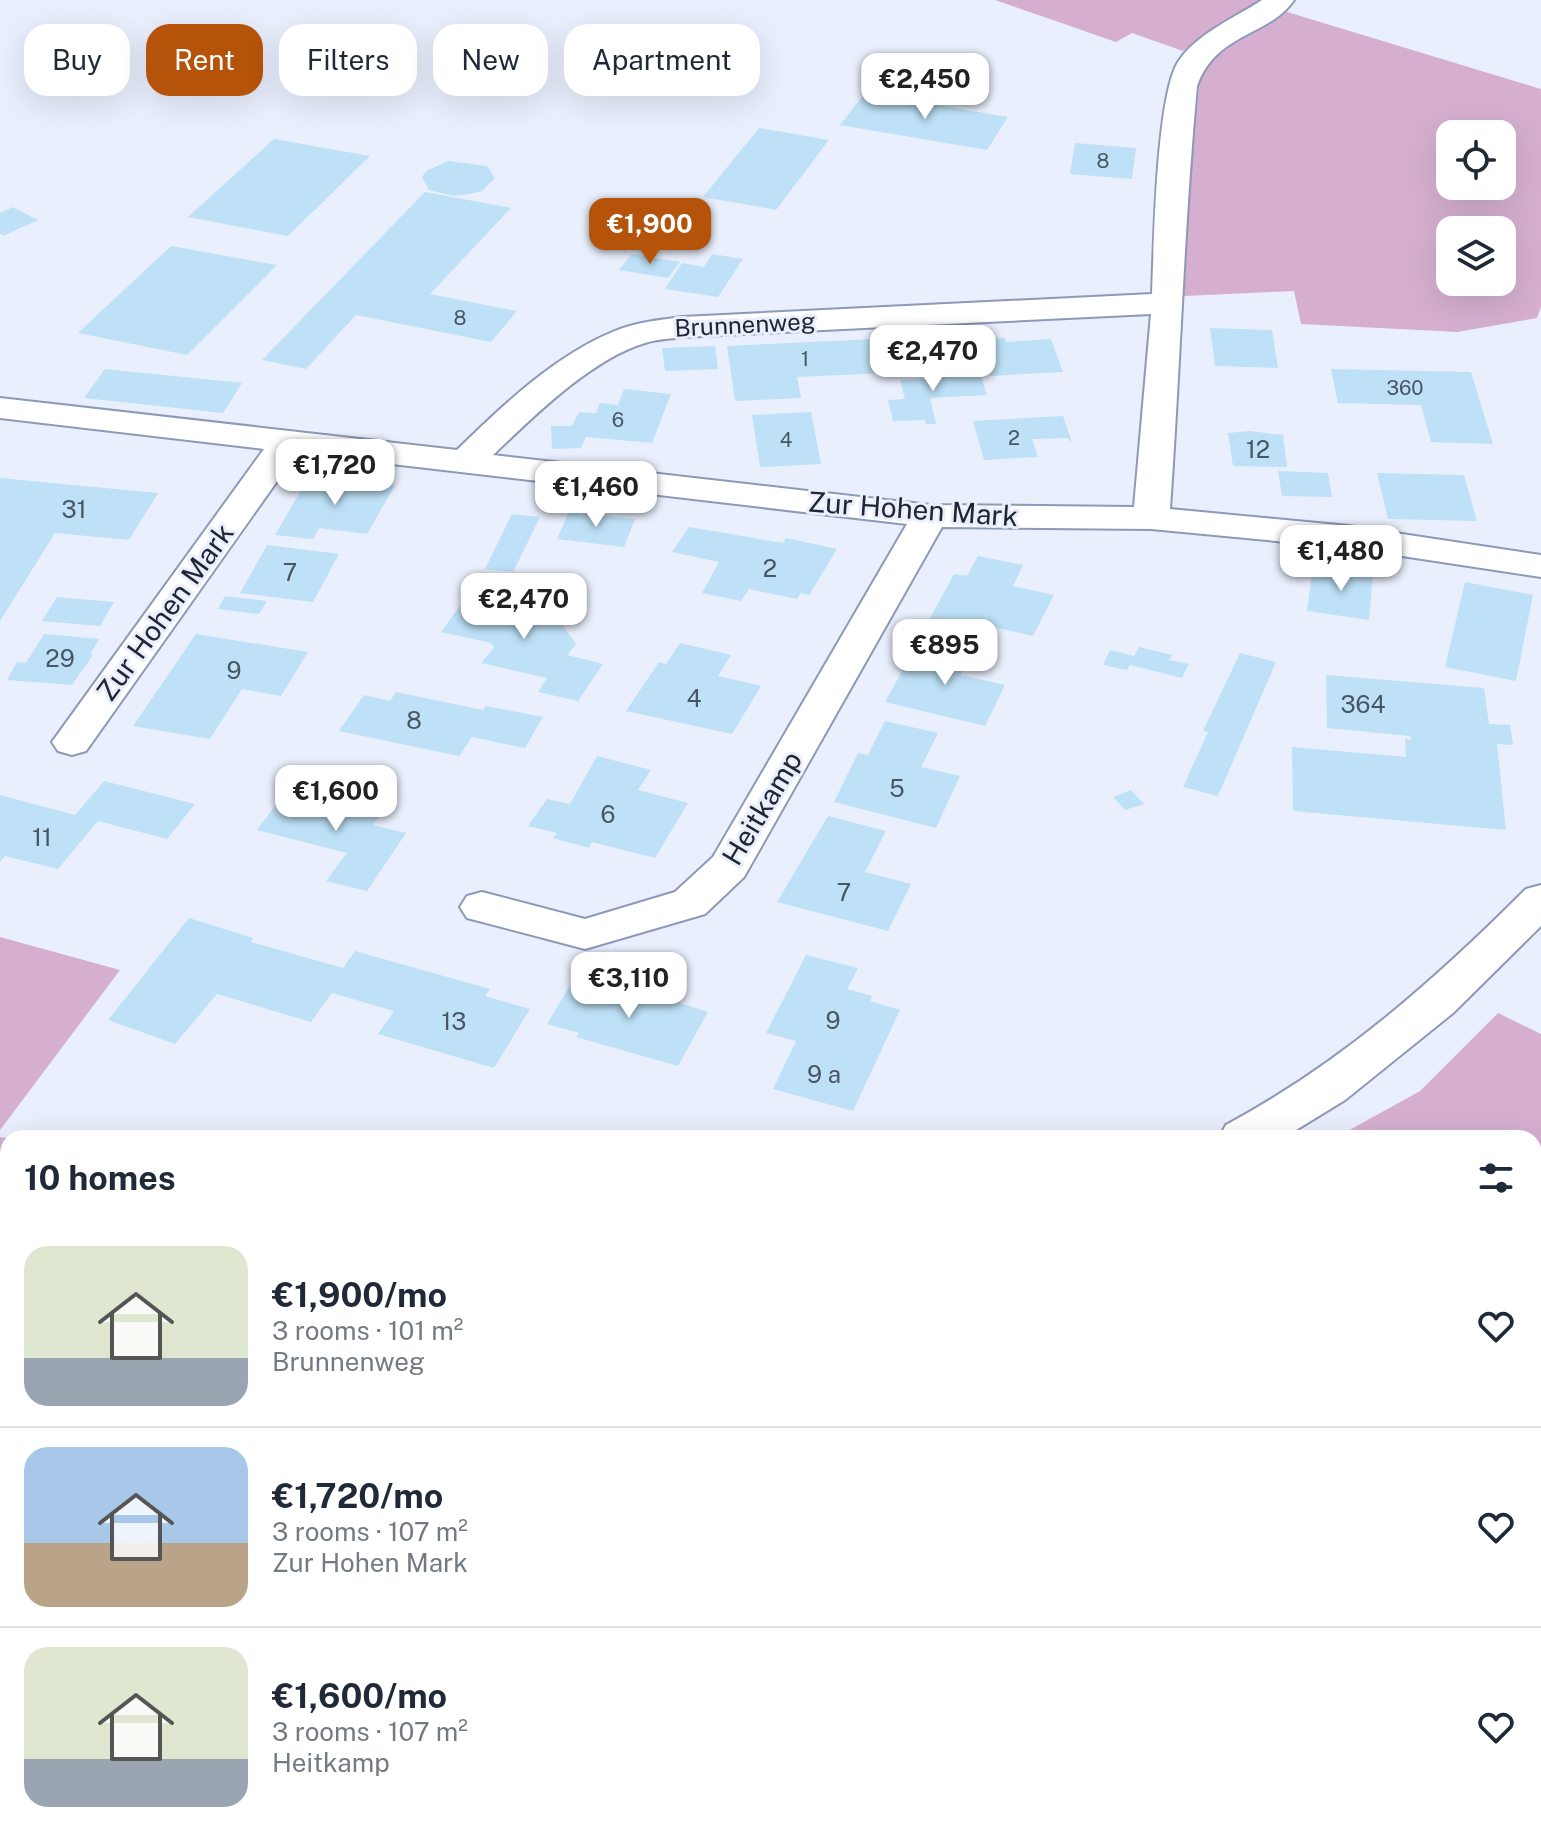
<!DOCTYPE html>
<meta charset="utf-8">
<style>
:root{--surface:#fff;--page:#f2f2f3;--text:#1f2937;--muted:#747a83;--line:#e0e1e3;--accent:#b45309}
body{margin:0;font-family:"Public Sans",sans-serif;background:var(--page);color:var(--text);height:100vh;display:flex;flex-direction:column;font-size:30px;white-space:nowrap}
*{box-sizing:border-box;margin:0}
p{font-size:26px;color:var(--muted)}
.icon{flex:none;width:44px;height:44px;fill:none;stroke:currentColor;stroke-width:2;stroke-linecap:round;stroke-linejoin:round}
.map{position:relative;flex:1;overflow:hidden}
.side{position:absolute;left:0px;top:1130px;width:1542px;height:712px;display:flex;flex-direction:column;background:var(--surface);border-radius:24px 24px 0 0;box-shadow:0 8px 32px #0002}
.side>*{flex:none}
.hud{position:absolute;left:24px;top:24px;width:800px;height:72px;display:flex;gap:16px}
.buttons{position:absolute;left:1436px;top:120px;display:grid;gap:16px}
.buttons a{display:grid;place-items:center;width:80px;height:80px;border-radius:16px;background:var(--surface);box-shadow:0 8px 32px #0002;font-size:40px}
.price{position:absolute;translate:-50% -68px;padding:0 18px;border-radius:16px;background:#fff;color:#222;font-size:26px;line-height:52px;filter:drop-shadow(0 2px 4px #0008)}
.price::after{content:'';position:absolute;left:50%;top:48px;width:24px;height:18px;margin-left:-12px;background:inherit;clip-path:polygon(0 0,100% 0,50% 100%)}
.price.active{background:var(--accent);color:#fff}
ul{padding:0;list-style:none}
li{display:flex;align-items:center;gap:24px;height:200px;padding:0 24px}
li+li{border-top:2px solid var(--line)}
li span{display:grid;place-items:center;flex:none;width:224px;height:160px;border-radius:24px;color:#555}
li>.icon{margin-inline-start:auto}
span .icon{width:96px;height:96px;fill:#fffc;stroke-width:1}
li b{font-size:34px}
h2{display:flex;justify-content:space-between;align-items:center;height:96px;padding:0 24px;font-size:34px}
.pill{padding:0 28px;border-radius:24px;background:var(--surface);box-shadow:0 8px 32px #0002;font-size:28px;line-height:72px}
.pill.active{background:var(--accent);color:#fff}
.map>svg:first-child{display:block}
</style>
<div class="map">
<svg width="1541" height="1842" viewBox="0 0 1541 1842">
<rect width="100%" height="100%" fill="#e9effd"/>
<!-- green -->
<path fill="#d6afd0" fill-rule="evenodd" d="M995,0h270l-82,51 -51,-18 -16,9z
M1284,11l257,78v218l-4,11 -80,14 -156,-8 -7,-33 -110,5v-81l17,-144 31,-32zM1450,134h52v52h-52zM1450,230h52v52h-52z
M0,937l120,33 -120,160z
M1498,1013l43,21v154l-7,5v-55h-199l85,-47z
M0,1137l8,1v433l-8,1z
M1534,1715l7,4v123h-16l-24,-8h33z"/>
<!-- building -->
<path fill="#bee1f7" d="M865,93l143,24 -21,33 -147,-25z
M759,128l70,12 -53,70 -73,-13z
M274,139l96,17 -82,80 -100,-19z
M1075,143l61,5 -4,31 -62,-5z
M448,161l39,5 8,12 -13,13 -13,3 -15,2 -25,-6 -7,-13 4,-6z
M425,192l86,16 -81,86 87,17 -26,31 -135,-27 -50,54 -44,-9z
M13,207l25,13 -35,16 -3,-2v-21z
M171,246l106,19 -90,90 -109,-22z
M632,254l48,8 -12,16 -49,-8z
M712,254l31,5 -25,38 -53,-8 17,-26 22,4z
M1210,328l62,2 6,38 -63,-2z
M1005,338l1,4 45,-3 12,33 -73,4 -11,-37z
M876,339l8,34 -87,4 4,21 -66,3 -8,-55z
M715,346l3,23 -53,2 -3,-23z
M958,367l3,10 20,-1 6,19 -57,3 6,26h-10l-1,-4 -32,1 -5,-21 17,-1 -5,-19 27,-1 -3,-10z
M105,369l137,14 -19,30 -139,-15z
M1331,369l140,3 22,72 -62,-2 -10,-37 -83,-2z
M624,389l47,5 -19,49 -66,-6 -5,11 -29,1 -1,-23h21l7,-14 17,1 4,-10 18,2z
M811,412l10,52 -61,3 -8,-52z
M1063,416l9,26 -5,-4 -35,1 6,18 -54,3 -11,-39z
M1250,431l33,4 4,32 -54,-1 -5,-33z
M1278,471l50,2 4,24 -50,-1z
M1377,473l87,2 13,46 -89,-2z
M310,475l85,10 -28,49 -48,-6 -6,11 -38,-4z
M0,478l158,15 -29,47 -74,-7 -55,88z
M569,512l66,7 -11,28 -67,-8z
M512,514l28,3 -27,55 -28,-3z
M689,527l94,16 3,-5 51,11 -28,46 -8,-2 -4,6 -48,-10 -8,12 -39,-8 17,-31 -47,-10z
M267,545l72,9 -26,48 -73,-9z
M978,556l45,9 -10,21 41,9 -21,41 -44,-10 -10,18 -56,-13 31,-57 13,2z
M1313,567l60,8 -4,45 -62,-9z
M1465,582l68,13 -17,86 -71,-14z
M472,589l77,17 27,38 -9,11 36,9 -25,37 -40,-9 9,-14 -66,-15 13,-15 -3,-5 -50,-11z
M225,596l42,5 -8,13 -41,-5z
M57,597l57,5 -14,24 -58,-5z
M44,634l55,5 -9,16h3l-21,30 -65,-5 10,-18 9,1z
M196,634l112,18 -27,44 -39,-7 -32,50 -77,-13z
M680,643l51,12 -13,21 43,10 -29,48 -106,-23 33,-49 7,2z
M924,645l53,12 -6,12 -6,-2 -4,8 44,10 -20,41 -100,-24 23,-42 6,2z
M1139,647l33,8 -3,5 20,4 -7,14 -52,-13 -3,5 -24,-5 7,-15 24,6z
M1240,653l36,9 -58,134 -35,-9 25,-55 -5,-1z
M1326,675l158,13 5,36 21,1 3,20 -16,-1 9,86 -213,-19 -1,-64 114,10 -1,-18 6,1 -1,-4 -83,-8z
M396,692l87,18 3,-4 57,11 -18,31 -53,-11 -13,19 -120,-25 25,-36 26,6z
M885,721l53,12 -17,34 39,9 -24,52 -102,-26 24,-49 10,2z
M597,756l54,14 -13,20 50,13 -33,55 -63,-16 -3,6 -36,-10 4,-5 -29,-7 19,-27 23,5z
M104,781l91,23 -28,35 -69,-18 -40,48 -53,-13 -5,6v-67l75,20z
M290,786l94,23 -11,16 33,8 -39,58 -41,-10 21,-28 -90,-23z
M1131,790l13,14 -19,6 -12,-13z
M828,816l58,15 -21,41 46,12 -23,47 -111,-29z
M189,918l64,20 -2,4 92,26 12,-17 135,38 -5,7 45,13 -36,59 -116,-34 16,-23 -62,-18 -21,29 -94,-28 -42,50 -67,-24z
M806,955l52,13 -11,21 25,7 -2,5 30,9 -47,101 -80,-22 23,-48 -30,-8z
M608,980l100,32 -30,54 -102,-29 3,-4 -32,-9 26,-43 29,8z
M0,1720h8v21l-7,24z"/>
<g fill="none" stroke-linecap="round" stroke-linejoin="round">
<!-- minor casing -->
<g stroke="#8d99b9" stroke-width="4">
<path id="minor" d="M1262,0h32c-24,36 -78,32 -97,86 -13,141 -17,282 -27,423l179,17 192,29v22l-192,-29 -198,-19 -209,-2 -198,350 -39,37 -120,35 -118,-31 -7,-11 7,-11 15,-4 103,27 90,-27 38,-35 194,-333 -610,-71 -211,298 -14,4 -14,-4 -6,-9 212,-293 -264,-31v-20l457,52c45,-44 98,-95 158,-119 21,-9 45,-11 67,-14l470,-23c2,-48 4,-196 26,-232 18,-28 58,-45 84,-62zM1151,314l-17,193 -204,-2 -437,-50c40,-38 98,-96 152,-112 12,-4 25,-4 37,-6z
M1541,885v41l-88,87 -108,87 -62,38h-64l7,-13c115,-62 208,-144 300,-236z
M445,1834h62l-3,8h-63z"/>
</g>
<!-- minor -->
<use href="#minor" fill="#fff" fill-rule="evenodd"/>
</g>
<g text-anchor="middle" stroke-width="6" stroke-linejoin="round" paint-order="stroke">
<!-- far-number labels -->
<g font-size="20" fill="#485563">
<text x="1103" y="168">8</text>
<text x="460" y="325">8</text>
<text x="805" y="366">1</text>
<text x="1405" y="395">360</text>
<text x="618" y="427">6</text>
<text x="1014" y="445">2</text>
<text x="786" y="447">4</text>
</g>
<!-- far-street labels -->
<g font-size="24" fill="#212632" stroke="#e9effd">
<text transform="translate(745 325) rotate(-3)" y="8">Brunnenweg</text>
</g>
<!-- number labels -->
<g font-size="24" fill="#485563">
<text x="1258" y="458">12</text>
<text x="74" y="518">31</text>
<text x="770" y="577">2</text>
<text x="290" y="581">7</text>
<text x="60" y="667">29</text>
<text x="234" y="679">9</text>
<text x="694" y="707">4</text>
<text x="1363" y="713">364</text>
<text x="414" y="729">8</text>
<text x="897" y="797">5</text>
<text x="608" y="823">6</text>
<text x="42" y="846">11</text>
<text x="844" y="901">7</text>
<text x="833" y="1029">9</text>
<text x="454" y="1030">13</text>
<text x="824" y="1083">9 a</text>
</g>
<!-- street labels -->
<g font-size="28" fill="#212632" stroke="#e9effd">
<text transform="translate(913 509) rotate(4)" y="10">Zur Hohen Mark</text>
<text transform="translate(165 612) rotate(-54)" y="10">Zur Hohen Mark</text>
<text transform="translate(762 808) rotate(-59)" y="10">Heitkamp</text>
</g>
</g>
</svg>
<div class="buttons">
<a><svg class="icon" aria-label="locate" viewBox="0 0 24 24"><circle cx="12" cy="12" r="6"/><path d="M12 2v4M12 18v4M2 12h4M18 12h4"/></svg></a>
<a><svg class="icon" aria-label="layers" viewBox="0 0 24 24"><path d="M12 4l9 5-9 5-9-5zM3 14l9 5 9-5"/></svg></a>
</div>
<b class="price" style="left:925px;top:121px">€2,450</b>
<b class="price active" style="left:650px;top:266px">€1,900</b>
<b class="price" style="left:933px;top:393px">€2,470</b>
<b class="price" style="left:335px;top:507px">€1,720</b>
<b class="price" style="left:596px;top:529px">€1,460</b>
<b class="price" style="left:1341px;top:593px">€1,480</b>
<b class="price" style="left:524px;top:641px">€2,470</b>
<b class="price" style="left:945px;top:687px">€895</b>
<b class="price" style="left:336px;top:833px">€1,600</b>
<b class="price" style="left:629px;top:1020px">€3,110</b>
<div class="hud">
<a class="pill">Buy</a>
<a class="pill active">Rent</a>
<a class="pill">Filters</a>
<a class="pill">New</a>
<a class="pill">Apartment</a>
</div>
<section class="side">
<h2>10 homes<svg class="icon" aria-label="filters" viewBox="0 0 24 24"><path d="M4 7h16M4 17h16"/><circle cx="9" cy="7" r="2"/><circle cx="15" cy="17" r="2"/></svg></h2>
<ul>
<li><span style="background:linear-gradient(#dfe7d0 70%,#9aa5b1 0)"><svg class="icon" aria-label="home" viewBox="0 0 24 24"><path d="M3 11l9-7 9 7M6 9v11h12V9"/></svg></span><div><b>€1,900/mo</b><p>3 rooms · 101 m²</p><p>Brunnenweg</p></div><svg class="icon" aria-label="heart" viewBox="0 0 24 24"><path d="M12 20l-8-8c-3-5 5-10 8-4 3-6 11-1 8 4z"/></svg></li>
<li><span style="background:linear-gradient(#a9c7e8 60%,#b9a48a 0)"><svg class="icon" aria-label="home" viewBox="0 0 24 24"><path d="M3 11l9-7 9 7M6 9v11h12V9"/></svg></span><div><b>€1,720/mo</b><p>3 rooms · 107 m²</p><p>Zur Hohen Mark</p></div><svg class="icon" aria-label="heart" viewBox="0 0 24 24"><path d="M12 20l-8-8c-3-5 5-10 8-4 3-6 11-1 8 4z"/></svg></li>
<li><span style="background:linear-gradient(#dfe7d0 70%,#9aa5b1 0)"><svg class="icon" aria-label="home" viewBox="0 0 24 24"><path d="M3 11l9-7 9 7M6 9v11h12V9"/></svg></span><div><b>€1,600/mo</b><p>3 rooms · 107 m²</p><p>Heitkamp</p></div><svg class="icon" aria-label="heart" viewBox="0 0 24 24"><path d="M12 20l-8-8c-3-5 5-10 8-4 3-6 11-1 8 4z"/></svg></li>
</ul>
</section>
</div>
